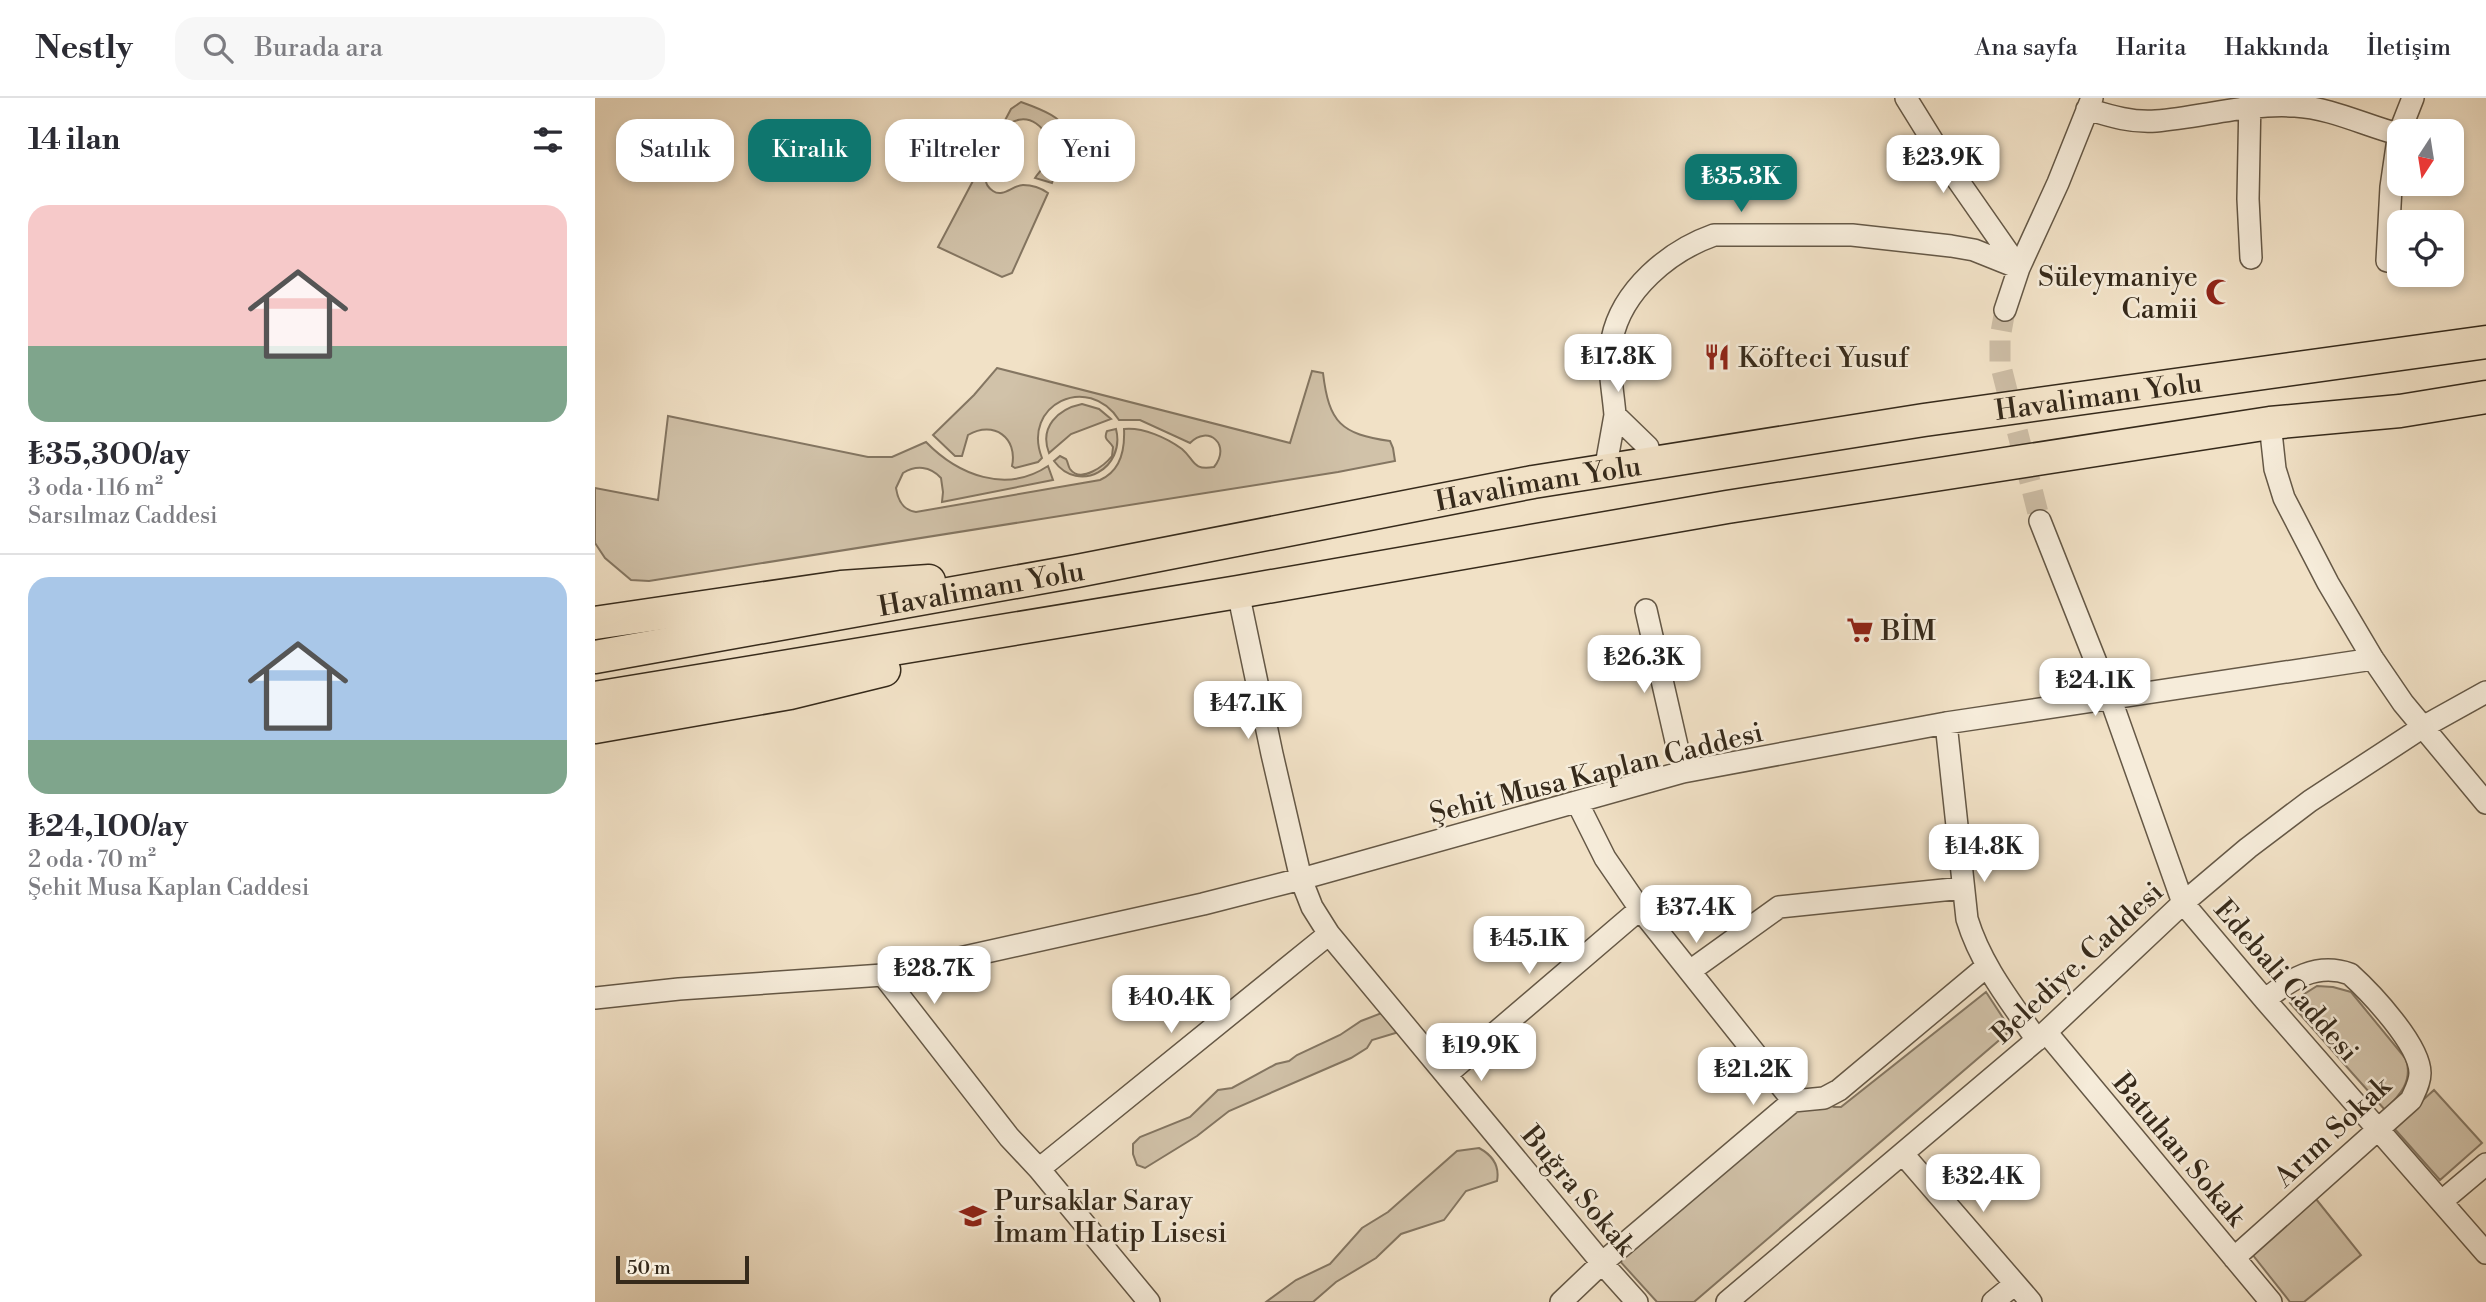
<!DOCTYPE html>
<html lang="tr">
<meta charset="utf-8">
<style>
:root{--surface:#fff;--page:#f7f7f7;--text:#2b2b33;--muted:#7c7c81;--line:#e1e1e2;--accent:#0f766e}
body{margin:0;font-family:"Libre Bodoni",serif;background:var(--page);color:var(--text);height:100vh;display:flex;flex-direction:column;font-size:26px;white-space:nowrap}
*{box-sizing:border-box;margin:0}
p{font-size:23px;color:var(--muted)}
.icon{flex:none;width:38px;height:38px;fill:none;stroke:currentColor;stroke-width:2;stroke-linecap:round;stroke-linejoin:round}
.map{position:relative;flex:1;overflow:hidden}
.sheet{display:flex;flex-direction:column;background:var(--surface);width:595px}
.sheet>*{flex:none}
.top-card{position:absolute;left:21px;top:21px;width:665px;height:63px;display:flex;gap:14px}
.needle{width:46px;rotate:192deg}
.buttons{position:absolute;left:1792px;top:21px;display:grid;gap:14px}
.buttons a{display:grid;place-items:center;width:77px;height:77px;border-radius:14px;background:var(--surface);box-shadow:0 4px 10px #0003;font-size:35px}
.scale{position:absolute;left:21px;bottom:18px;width:133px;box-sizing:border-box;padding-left:7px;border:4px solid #362a1b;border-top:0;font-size:19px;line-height:24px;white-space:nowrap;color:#362a1b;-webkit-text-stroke:5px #f6ecda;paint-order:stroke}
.price{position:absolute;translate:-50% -60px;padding:0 16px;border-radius:14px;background:#fff;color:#222;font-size:23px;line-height:46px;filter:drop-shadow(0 2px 4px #0008)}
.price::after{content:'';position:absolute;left:50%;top:42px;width:21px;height:16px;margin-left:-10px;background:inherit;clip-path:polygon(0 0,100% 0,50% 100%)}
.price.active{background:var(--accent);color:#fff}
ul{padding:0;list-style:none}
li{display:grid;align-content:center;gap:14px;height:371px;padding:0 28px}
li+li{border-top:2px solid var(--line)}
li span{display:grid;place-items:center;height:217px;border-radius:21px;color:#555}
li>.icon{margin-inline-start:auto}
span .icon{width:126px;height:126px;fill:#fffc;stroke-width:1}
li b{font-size:30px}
h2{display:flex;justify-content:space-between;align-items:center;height:84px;padding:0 28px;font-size:30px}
.tag{padding:0 24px;border-radius:21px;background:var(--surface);box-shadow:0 4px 10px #0003;font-size:24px;line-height:63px}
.tag.active{background:var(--accent);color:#fff}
header{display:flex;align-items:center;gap:42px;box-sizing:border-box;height:98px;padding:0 35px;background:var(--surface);border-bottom:2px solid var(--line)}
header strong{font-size:33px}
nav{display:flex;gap:38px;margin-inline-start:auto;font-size:24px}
.search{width:490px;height:63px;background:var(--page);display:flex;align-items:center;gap:18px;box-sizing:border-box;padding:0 24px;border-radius:21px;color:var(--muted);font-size:26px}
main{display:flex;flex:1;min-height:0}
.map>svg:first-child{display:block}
</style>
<header>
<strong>Nestly</strong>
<div class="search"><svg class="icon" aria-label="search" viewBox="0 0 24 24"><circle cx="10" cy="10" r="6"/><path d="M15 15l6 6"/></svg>Burada ara</div>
<nav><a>Ana sayfa</a><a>Harita</a><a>Hakkında</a><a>İletişim</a></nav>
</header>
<main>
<section class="sheet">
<h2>14 ilan<svg class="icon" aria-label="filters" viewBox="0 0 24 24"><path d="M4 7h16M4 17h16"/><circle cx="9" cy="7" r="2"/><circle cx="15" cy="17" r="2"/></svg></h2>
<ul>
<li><span style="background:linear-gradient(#f6c9c9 65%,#7fa58c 0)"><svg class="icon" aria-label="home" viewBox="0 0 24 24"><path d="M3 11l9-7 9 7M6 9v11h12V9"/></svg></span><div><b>₺35,300/ay</b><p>3 oda · 116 m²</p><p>Sarsılmaz Caddesi</p></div></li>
<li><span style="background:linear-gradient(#a9c7e8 75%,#7fa58c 0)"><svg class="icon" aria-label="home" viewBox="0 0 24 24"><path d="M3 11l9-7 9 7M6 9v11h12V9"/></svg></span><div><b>₺24,100/ay</b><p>2 oda · 70 m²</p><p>Şehit Musa Kaplan Caddesi</p></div></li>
</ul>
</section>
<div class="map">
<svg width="1891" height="1204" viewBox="0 0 1891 1204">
<rect width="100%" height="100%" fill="#f1e1c6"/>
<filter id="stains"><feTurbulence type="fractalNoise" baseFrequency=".00286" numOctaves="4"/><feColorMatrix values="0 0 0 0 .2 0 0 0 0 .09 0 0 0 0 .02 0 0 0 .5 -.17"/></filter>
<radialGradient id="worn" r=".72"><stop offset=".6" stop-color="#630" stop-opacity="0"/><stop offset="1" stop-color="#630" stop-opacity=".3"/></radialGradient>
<!-- green -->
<path fill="#d1c2a9" stroke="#847662" stroke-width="2" d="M426,4c59,21 49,29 31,81l-17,-5c4,-6 10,-11 12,-18 11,-31 -25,-57 -45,-28 -4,5 -8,13 -9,20 -1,3 1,8 0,11 -2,7 -15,18 0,28 10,7 20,-6 30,-6 9,0 18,3 25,8l-36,80 -10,4 -64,-30 73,-138z
M402,270l293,75 22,-72 11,2c6,50 18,61 67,68l3,7 2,13 -57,11 -689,109 -18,-1 -26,-22 -10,-15v-55l63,12 10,-84 200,41h24l34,-15c32,33 80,52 122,24l5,14 -111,22 1,-10 -2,-14c-11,-12 -25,-13 -38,-5l-7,15c2,13 7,22 20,24l184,-32c21,-9 25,-30 24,-51 19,-2 43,9 58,20 13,11 10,22 32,18 18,-22 -6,-43 -24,-24l-50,-23h-21c-31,-48 -98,-15 -77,38l-4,4 -23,6 -3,-2c6,-28 -18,-46 -44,-31l-6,21h-7l-22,-21 41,-40z
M487,306l17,5 12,10 -40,15 -22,19c-10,-26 9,-44 33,-49z
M521,331c10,39 -37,66 -62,32l6,-5 6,3c2,3 2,7 4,10 11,15 35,-4 42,-13l1,-9c-4,-7 -10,-7 -6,-16z
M1722,888l16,1 18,5 55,67c7,22 -6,36 -21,51l-95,-107z
M1391,894l25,38 -317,272h-37l-49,-54 200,-153 26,12h7z
M797,911l10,22 -30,9 -5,8 -16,10 -122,53 -32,25 -52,32 -8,-3 -4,-11v-10l7,-7 50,-20 28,-27 14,-2 44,-24 13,-3 8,-6 43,-20 21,-14z
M1839,992l48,53 -42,37 -47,-53z
M884,1050c13,7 21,17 18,33l-31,10 -22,29 -43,14 -25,24 -40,24 -23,20h-47l30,-22 34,-16 32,-36 26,-16 69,-61z
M1721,1101l45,56 -57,47h-14l-38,-48z"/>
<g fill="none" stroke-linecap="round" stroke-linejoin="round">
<!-- minor-tunnel -->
<path stroke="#ccbca4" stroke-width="21" stroke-dasharray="21 10" stroke-linecap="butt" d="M1410,212l-5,28v25l40,158"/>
<!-- minor casing -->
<g stroke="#655846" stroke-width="24">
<path id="minor" d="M1311,0l44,71 69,99
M1655,0l-2,101 3,59
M1492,11c23,7 45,14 69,12 47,-4 92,-18 139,-15 36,2 69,19 103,28
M1805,33l13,-33
M1792,163l4,-74 8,-55
M1410,212l14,-42 39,-85 34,-85
M1020,317c-2,-25 -8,-51 -3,-76 10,-49 57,-88 102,-104h138l99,11 23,4 45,18
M1675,325l5,46 9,29 44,85 45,76 30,44 83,100
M1010,373l10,-56 33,32 3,16
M1445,423l71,179 72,203 82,97 221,253
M643,494l34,162 29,125 11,28 17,27 273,329 35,39
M1051,512l37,162
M1351,625l21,196c14,46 43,82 70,121
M982,704l28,56 35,51 153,192
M1095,873l89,-64 184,-19
M288,877l320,-71 98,-25 382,-107 263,-49 427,-64
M0,900l84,-9 204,-14 126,162 30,32 110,133
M1451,934l225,270
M851,977l194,-166
M1308,1056l128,148
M444,1071l290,-235
M1847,1103l44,-37
M1639,1160l177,-158c4,-9 9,-17 9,-27 0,-28 -49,-80 -70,-99 -33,-12 -60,5 -85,26
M966,1204l41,-39 191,-162 31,-3 15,-8 147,-123
M1132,1204l319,-270 137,-129 65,-55 62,-47 113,-74 63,-35
M1398,1204l22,-18"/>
</g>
<!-- highway casing -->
<g stroke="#362a1b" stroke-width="35">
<g id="highway">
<path d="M0,525l246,-36 88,-6"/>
<path id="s1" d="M0,559l482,-86 456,-89 391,-62 562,-78"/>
<path d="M0,600l643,-106 489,-85 543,-84 130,-12 86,-14"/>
<path d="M0,629l195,-34 94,-23"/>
</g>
</g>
<!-- minor -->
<use href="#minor" stroke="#f6ecda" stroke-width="21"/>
<!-- highway -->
<use href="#highway" stroke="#f1e1c6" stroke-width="32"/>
</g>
<!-- icons -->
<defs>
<g id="mosque-bare" transform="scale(2.1)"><path d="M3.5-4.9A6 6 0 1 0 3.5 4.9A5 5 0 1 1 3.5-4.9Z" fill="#8f2418" stroke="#f6ecda" stroke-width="2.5" paint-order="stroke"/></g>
<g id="restaurant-bare" transform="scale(2.1)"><path d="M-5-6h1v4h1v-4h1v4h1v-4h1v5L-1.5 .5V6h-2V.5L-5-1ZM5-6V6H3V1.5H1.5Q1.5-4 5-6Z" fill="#8f2418" stroke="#f6ecda" stroke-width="2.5" paint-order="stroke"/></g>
<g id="supermarket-bare" transform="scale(2.1)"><path d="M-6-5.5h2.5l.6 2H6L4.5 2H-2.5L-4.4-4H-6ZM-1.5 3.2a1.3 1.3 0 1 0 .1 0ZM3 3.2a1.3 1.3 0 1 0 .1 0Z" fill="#8f2418" stroke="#f6ecda" stroke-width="2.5" paint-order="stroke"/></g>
<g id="school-bare" transform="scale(2.1)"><path d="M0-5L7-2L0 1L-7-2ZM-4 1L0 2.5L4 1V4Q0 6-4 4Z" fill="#8f2418" stroke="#f6ecda" stroke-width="2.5" paint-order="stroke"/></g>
</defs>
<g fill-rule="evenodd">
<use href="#mosque-bare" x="1624" y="194"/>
<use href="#restaurant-bare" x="1122" y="259"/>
<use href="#supermarket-bare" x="1265" y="532"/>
<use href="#school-bare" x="378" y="1118"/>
</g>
<g text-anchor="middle" stroke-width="5" stroke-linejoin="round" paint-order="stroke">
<!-- poi labels -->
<g font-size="28" fill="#362a1b" stroke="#f6ecda" text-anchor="start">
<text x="1603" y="188" text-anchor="end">Süleymaniye<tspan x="1603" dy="32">Camii</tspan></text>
<text x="1143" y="269">Köfteci Yusuf</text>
<text x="1286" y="542">BİM</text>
<text x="399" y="1112">Pursaklar Saray<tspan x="399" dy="32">İmam Hatip Lisesi</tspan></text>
</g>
<!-- street labels -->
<g font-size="28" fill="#362a1b" stroke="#f6ecda">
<text dy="10" stroke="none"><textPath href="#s1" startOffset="1526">Havalimanı Yolu</textPath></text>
<text dy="10" stroke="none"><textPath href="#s1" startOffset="959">Havalimanı Yolu</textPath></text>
<text dy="10" stroke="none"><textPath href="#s1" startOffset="392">Havalimanı Yolu</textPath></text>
<text transform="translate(1001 674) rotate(-14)" y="10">Şehit Musa Kaplan Caddesi</text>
<text transform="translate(1482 864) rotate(-43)" y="10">Belediye. Caddesi</text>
<text transform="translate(1692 882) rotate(49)" y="10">Edebali Caddesi</text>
<text transform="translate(1737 1033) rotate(-43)" y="10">Arım Sokak</text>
<text transform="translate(1585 1051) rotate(50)" y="10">Batuhan Sokak</text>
<text transform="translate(984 1092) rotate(50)" y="10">Buğra Sokak</text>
</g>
</g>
<rect width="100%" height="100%" filter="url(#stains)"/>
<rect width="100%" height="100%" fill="url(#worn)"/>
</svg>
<div class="buttons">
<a><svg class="needle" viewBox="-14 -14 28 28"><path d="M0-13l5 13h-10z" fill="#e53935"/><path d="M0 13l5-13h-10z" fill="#7c7c81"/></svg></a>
<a><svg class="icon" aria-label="locate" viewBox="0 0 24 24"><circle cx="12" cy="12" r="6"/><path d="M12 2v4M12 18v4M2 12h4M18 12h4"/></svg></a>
</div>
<div class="scale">50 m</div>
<b class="price" style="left:1348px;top:97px">₺23.9K</b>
<b class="price active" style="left:1146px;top:116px">₺35.3K</b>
<b class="price" style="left:1023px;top:296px">₺17.8K</b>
<b class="price" style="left:1049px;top:597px">₺26.3K</b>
<b class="price" style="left:1500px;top:620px">₺24.1K</b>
<b class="price" style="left:653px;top:643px">₺47.1K</b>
<b class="price" style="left:1389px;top:786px">₺14.8K</b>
<b class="price" style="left:1101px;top:847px">₺37.4K</b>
<b class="price" style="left:934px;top:878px">₺45.1K</b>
<b class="price" style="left:339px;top:908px">₺28.7K</b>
<b class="price" style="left:576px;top:937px">₺40.4K</b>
<b class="price" style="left:886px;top:985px">₺19.9K</b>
<b class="price" style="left:1158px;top:1009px">₺21.2K</b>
<b class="price" style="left:1388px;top:1116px">₺32.4K</b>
<div class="top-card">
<a class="tag">Satılık</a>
<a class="tag active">Kiralık</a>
<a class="tag">Filtreler</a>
<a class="tag">Yeni</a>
</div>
</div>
</main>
